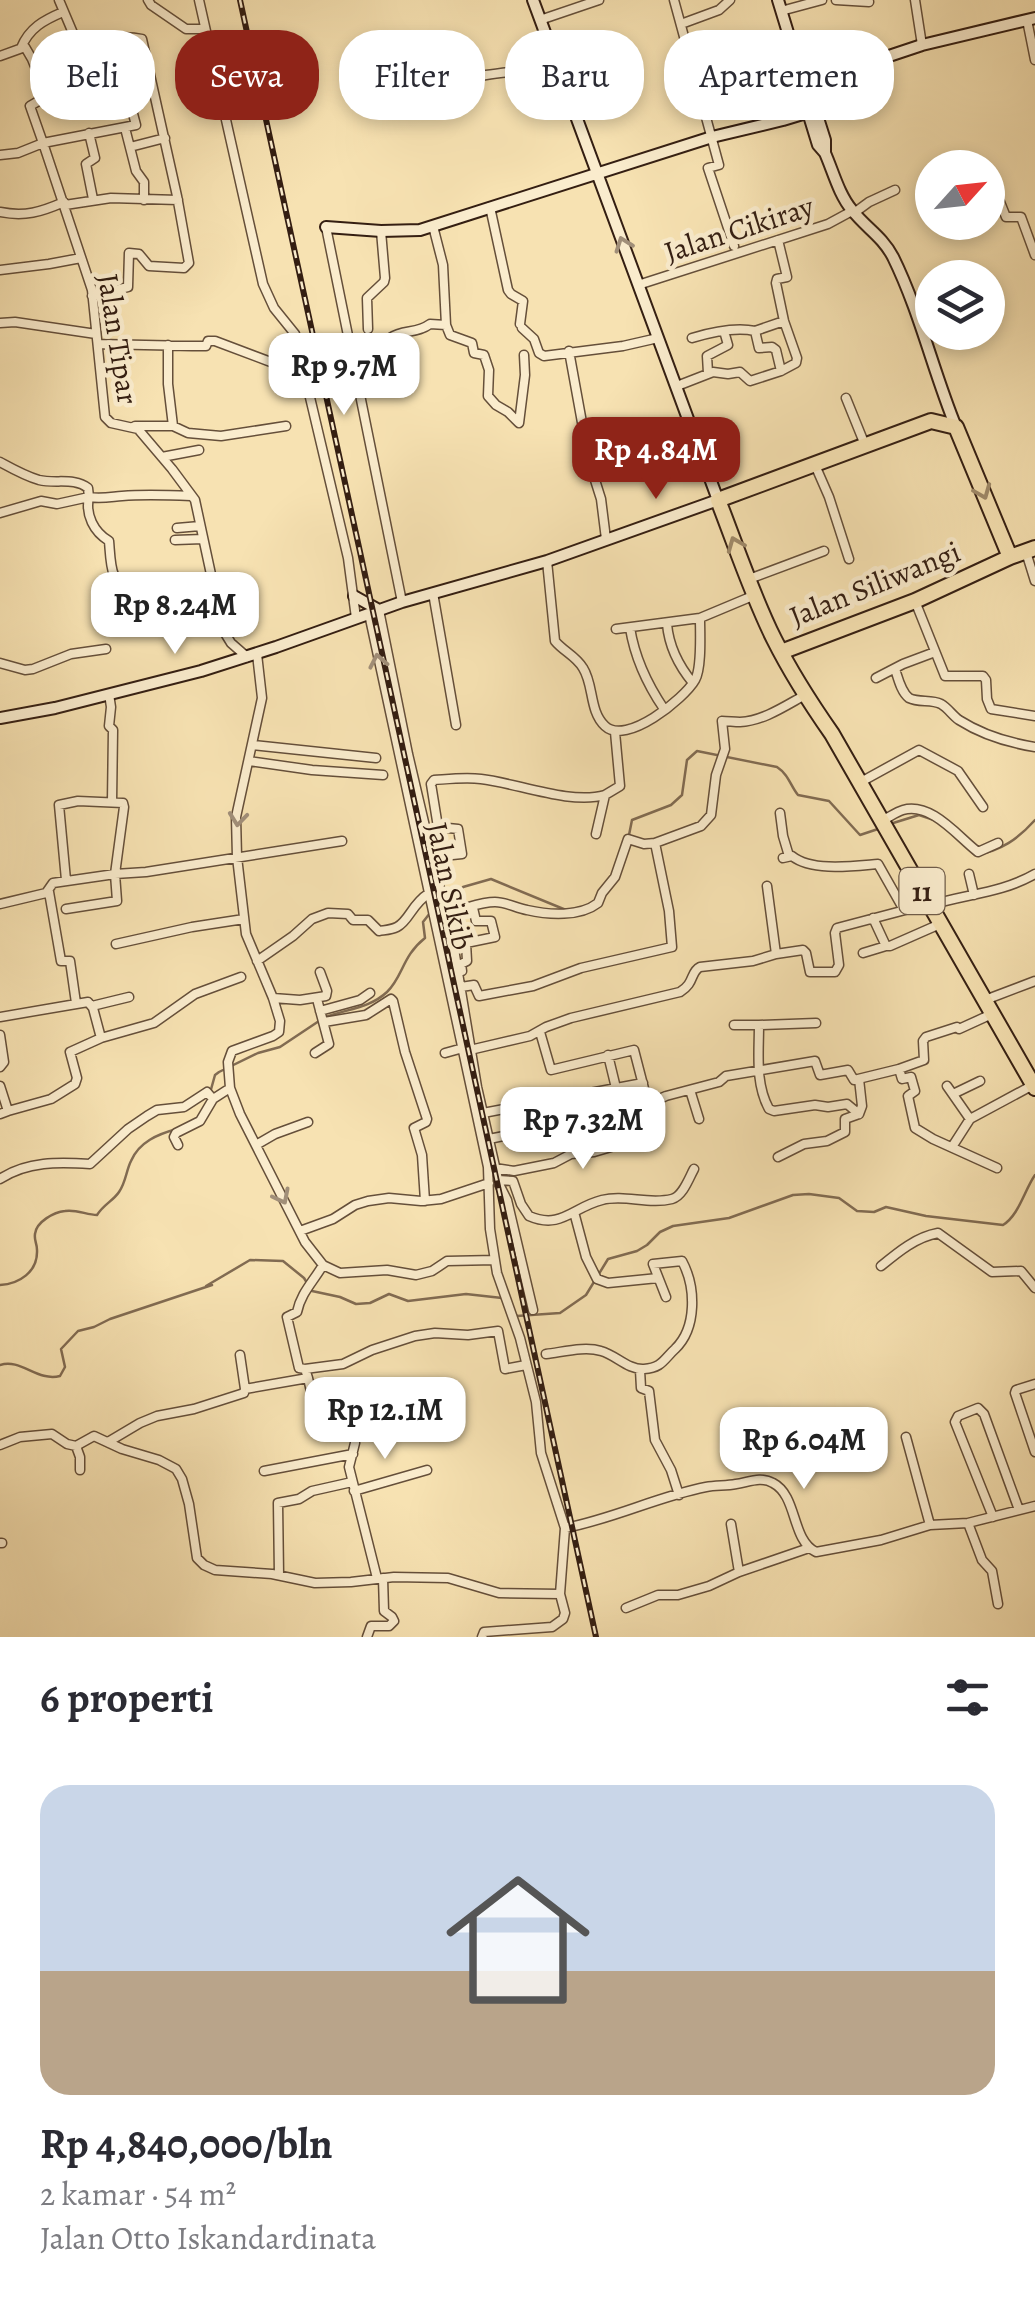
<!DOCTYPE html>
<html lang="id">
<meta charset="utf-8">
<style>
:root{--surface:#fff;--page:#f7f7f7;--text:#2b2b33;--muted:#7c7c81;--accent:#8f2418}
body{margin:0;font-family:Alegreya,serif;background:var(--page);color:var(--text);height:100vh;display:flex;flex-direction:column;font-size:38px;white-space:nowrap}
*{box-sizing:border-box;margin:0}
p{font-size:32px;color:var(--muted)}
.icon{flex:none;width:55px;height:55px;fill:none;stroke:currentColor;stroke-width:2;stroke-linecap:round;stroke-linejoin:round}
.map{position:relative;height:1637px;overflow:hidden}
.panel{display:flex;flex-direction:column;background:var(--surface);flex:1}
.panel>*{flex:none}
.top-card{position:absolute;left:30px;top:30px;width:975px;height:90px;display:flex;gap:20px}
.needle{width:65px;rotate:63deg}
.fabs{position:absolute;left:915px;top:150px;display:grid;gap:20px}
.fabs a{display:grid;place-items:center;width:90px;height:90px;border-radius:50%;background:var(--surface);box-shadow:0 5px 15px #0003;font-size:50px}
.price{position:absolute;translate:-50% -85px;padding:0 22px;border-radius:20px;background:#fff;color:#222;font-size:32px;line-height:65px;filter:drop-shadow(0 2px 5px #0008)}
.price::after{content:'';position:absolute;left:50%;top:60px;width:30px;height:22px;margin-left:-15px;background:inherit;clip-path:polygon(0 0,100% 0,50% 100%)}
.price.on{background:var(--accent);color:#fff}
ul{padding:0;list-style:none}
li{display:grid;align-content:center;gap:20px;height:530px;padding:0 40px}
li span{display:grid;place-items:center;height:310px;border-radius:30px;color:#555}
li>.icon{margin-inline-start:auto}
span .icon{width:180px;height:180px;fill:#fffc;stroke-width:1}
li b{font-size:42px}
h2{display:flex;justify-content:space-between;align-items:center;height:120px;padding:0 40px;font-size:42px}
.pill{padding:0 35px;border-radius:40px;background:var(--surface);box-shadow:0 5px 15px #0003;font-size:35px;line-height:90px}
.pill.on{background:var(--accent);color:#fff}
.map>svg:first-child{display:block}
</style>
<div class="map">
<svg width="1035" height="1637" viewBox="0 0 1035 1637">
<rect width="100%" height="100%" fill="#f7e2b2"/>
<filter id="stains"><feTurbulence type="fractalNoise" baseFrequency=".002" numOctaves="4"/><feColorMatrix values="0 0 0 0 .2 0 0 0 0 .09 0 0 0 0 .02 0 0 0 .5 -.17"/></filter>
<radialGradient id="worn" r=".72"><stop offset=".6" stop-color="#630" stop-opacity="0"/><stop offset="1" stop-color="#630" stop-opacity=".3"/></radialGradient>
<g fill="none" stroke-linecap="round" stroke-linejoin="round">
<!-- stream -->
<path stroke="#816b52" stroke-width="2.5" d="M890,824l29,-9 15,5
M629,835l3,-15 39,-15 11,-10 5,-35 10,-9 80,16c12,8 13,18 21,28l31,6 31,34 18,-6
M967,847l8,8c26,-4 43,-16 60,-35
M618,878l6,-16
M437,909l14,-5 12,-17 28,-8 75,31 12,-2
M326,1017c21,-8 44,-9 61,-25 16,-15 15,-36 38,-54l-2,-16 7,-9
M210,1093l5,-18 4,-3 39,-19 22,-6 39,-26
M0,1285c19,-1 38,-13 37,-35 0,-7 -3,-9 -2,-16 1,-12 19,-22 30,-23 11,-2 22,4 32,4 7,-11 16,-14 22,-23 7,-10 7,-21 12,-31 8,-19 27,-27 46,-32
M515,1314l2,2 43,-3 26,-18 22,-36 29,-8 10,-6 13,-13 13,-6 56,-8 64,-23 16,-1 30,4 18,13 17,1 12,-5 40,9 77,9c16,-10 21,-34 32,-50
M0,1365c21,-7 37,17 60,11l5,-9 -4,-18 17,-18 16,-4 16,-8 102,-34 -6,1 44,-26 33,1 21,17 8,13 28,6 16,7 14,-1 19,-9 19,7 58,-7 36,4"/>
<!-- street casing -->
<g stroke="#654f3a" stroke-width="11">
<path id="street" d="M59,0l19,45 -46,14 15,37 -17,10 13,37 93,-18 -15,-56 -15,4 -7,-16 -14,3 -7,-15c21,-5 43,-11 64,-6l35,157 12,67 -5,5 -35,-2 -10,-12 -10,-1 -1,34 -36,9
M148,0l3,5 35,24h18
M199,0l64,284 11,24 21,26 53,224 8,60
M674,0l45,165 -11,3 26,78
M836,0l33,2
M915,0l7,45
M781,11l41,-11
M540,20l59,-20
M1027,20l8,40
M681,24l38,-14 11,-10
M21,48c8,-20 23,-28 42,-36
M0,56l25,-9 7,12
M393,102c31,-10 60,-21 93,-27 24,-4 47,-4 71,-10
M125,128l11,43 8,11v18
M89,133l6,25 -9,6 7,35
M130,147l35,-9
M0,155l18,-2 25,-10 49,147 13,127 6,6 27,6 34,40 23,31 28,130 8,13 16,14
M1000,202l6,15h15l14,38
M65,205l46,-7 67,2
M490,207l18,83 3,4 12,7 -3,23
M0,212c25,5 41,0 64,-10
M854,213l15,-11 26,-12
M326,227l76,375
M0,270l49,-6 32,-6
M638,285l190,-61 24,-13
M0,323l15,-1 81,12
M446,325l4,10 22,8 2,10 10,2 5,15 -1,26 8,9 12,7 11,11 6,-48 -1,-20
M522,328l12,11 5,14 5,3 79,-10 35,-8
M368,329l-1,-31 17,-16 1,-4 -4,-47
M755,331l4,17 13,-1 4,3 5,21
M692,338c20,-6 44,-11 63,-7l29,-10
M98,344l94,2h14l2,-5h7l69,26 19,4
M168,345v39l5,42
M569,351l20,110 12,38 5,40
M708,373l-1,-17 21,-11 -4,-14
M677,386l36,-14 15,2 12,-2 10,9 31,-10 15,-8 1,-5 -13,-37 -8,-38 1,-4 10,-2 -9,-37
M358,392l16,-6 16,-48c13,-9 27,-4 40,-14l16,1 -3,-60 -10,-39
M846,398l19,47
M135,426h38l15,7 33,3 65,-10
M162,457l37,-7
M0,462c11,6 25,14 39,18 17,4 35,-3 49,8l1,9c11,2 21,0 33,-1 22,-2 47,-1 69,0
M815,465l14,32 20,62
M0,513l41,-12 16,3 32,-7c-4,18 5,35 20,44 1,10 1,25 5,34 6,16 17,30 12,49
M177,528l23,-2
M175,540l28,-1
M1026,552l9,29
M547,561l8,80c8,10 21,15 28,27 11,17 6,43 22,58 21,20 79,-27 90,-46 7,-12 5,-47 5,-62l55,-23
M749,579l75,-28
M433,593l23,132
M915,601l30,75h38l3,4 1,19 4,10 44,7
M379,610l29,144 31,132 8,21 30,180 22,97 8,16 26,110
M369,614l119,553
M667,624c2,23 11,41 26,59
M630,628c5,31 17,56 34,81
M616,629l84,-11
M257,654l5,44 -26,119 1,40 9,77 27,64 7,23 -1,11 -6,4 -41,15 -4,11 2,26 10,26 65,128 18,23 17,8 47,-3 29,5 16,-4 15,-10 48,-1
M0,663l25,7 8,-1 38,-15 35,-5
M895,669c3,9 6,23 14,29 10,5 22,1 32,6 7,4 11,11 18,16 22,14 51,23 76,27
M876,678l27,-14 32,-12
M109,694l2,13 -2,19 4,4 -1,72
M253,745l123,13
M249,761l63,9 71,5
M859,783l60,-33 39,21 25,36
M780,813l3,23 6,20
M881,821c7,-3 15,-9 22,-11 29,-8 55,27 75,42l20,-9
M596,834l9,-39 15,-9 -5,-54
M433,857l29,-3 -4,-25 -20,-2 -7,-43 3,-4c15,-1 32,-3 47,-1 36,4 89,26 124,16
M783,858l9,-2c20,16 62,10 86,8l26,46
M969,874l5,21
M767,886l9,68
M49,892l12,69h9l6,42
M0,904l46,-11 7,-10 62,-9 31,-2 196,-31
M931,905c35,-11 71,-12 104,-31
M66,909l51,-8 -2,-27 9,-67 -1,-4 -45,-2 -19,4 7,75
M447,912c16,-2 32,-10 48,-10 11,0 21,6 32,8 22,5 53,7 71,-7l4,-10 13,-16 13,-38 16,5 11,-1
M873,918l13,28h4l50,-22
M116,944l76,-17 52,-8
M863,953l23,-7
M257,961l36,-25 19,-17 16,-6 20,1 5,6h15l11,11c6,-1 12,-1 18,-4 12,-6 15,-23 31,-33
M462,971l-1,-7 6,-3 -1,-18 29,-6 -4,-16h-15l-3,-13
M461,987l13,-2 5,11 54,-10 48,-18 91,-21 -3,-36 -14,-68 46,-17 10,-11 5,-40 9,-26 -3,-28c6,0 12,1 18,1 23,-1 45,-16 65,-27
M273,998l27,2 26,-4 1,-5 -7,-19
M985,1000l50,-19
M92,1006l37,-9
M320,1011l40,-11 10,-7
M0,1017l88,-15 5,6 8,30
M324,1022l42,-7 25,-16 2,2 12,51 22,67 -1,3 -12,6 8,27 3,46
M734,1025h25c0,29 -4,58 10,84l5,2 41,-6 13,2 19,-3 12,10
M759,1025l57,-2
M540,1032l11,38 83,-20 14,54
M0,1035l4,27 -4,5
M470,1050l60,-14 16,-9 25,-9 109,-26c15,-9 10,-20 20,-25l53,-6 23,-7 27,-4 3,3 4,19h25l4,-7 -4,-32 2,-5 72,-19 19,-8
M315,1053l14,-9 -12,-45
M445,1053l18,-5
M608,1055l8,33
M899,1069l3,10 9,-2 4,14 -7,5 7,32 18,11 64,29
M859,1079l3,27 -3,8
M0,1086l8,25 -8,3
M947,1086l23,33 63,-34
M690,1090l9,29
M953,1094l27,-13
M8,1111l43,-12 24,-15 2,-6 -7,-26 31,-14 53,-15 41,-29 46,-17
M483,1113l160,-30
M489,1139l49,-10 47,-7 14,-6 49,-12 18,-8 53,-14 7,-6 89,-15 5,14 28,-5 6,10 45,-11 25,-9 -1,-19 3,-4 31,-10 2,2 35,-16
M178,1145l-4,-8 2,-4 24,-12 13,-22 17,-11
M256,1145l19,-11 33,-12
M952,1147l18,-28
M778,1157l26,-13 23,-3 18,-9v-13l14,-5
M0,1179c27,-18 59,-17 90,-15l38,-35 19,-13 10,-6 27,-3 23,-15 6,7
M498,1180l15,1 8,23 8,12c32,14 44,-9 73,-16 23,-6 46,5 70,-1 11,-3 17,-21 22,-30
M574,1212l12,45 11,22 11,4 50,-5
M300,1231l33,-12 22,-14 13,-4 21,-3 32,3 20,-2 48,-16
M881,1266c17,-14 35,-29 57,-33l54,39 29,-1 14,17
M546,1354c17,-2 39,-8 55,-3 15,4 27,19 43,18 18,-1 20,-10 31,-20 22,-21 21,-62 7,-88l-29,3 13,33
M240,1355l5,34
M305,1369l-6,-1 -12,-51 10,-5c4,-19 16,-30 26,-47
M640,1370l1,18 8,3 6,49 16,30 8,25
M308,1378l6,27
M1035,1384l-19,6 -1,3 20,59
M906,1437l24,88
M108,1442l32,-19 17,-7 37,-7 50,-16 1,-4 63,-11 -3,-9 38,-5 29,-14 43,-14 20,-3 33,2 30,-4 7,38 21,-4
M355,1443l-6,24 28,111
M0,1445l20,-8 32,-3 15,10 9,2 18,-10 28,13 37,11 17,9 6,10 7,25 8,54 7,7 11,5 57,4 43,9 36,-1 43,-5 54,1 51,15 61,1
M76,1446l4,11v13
M264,1471l89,-17
M354,1491l73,-21
M993,1517l-38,-95 3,-6 20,-8 6,6 35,96
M968,1523l14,37 10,11 6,33
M731,1524l8,48
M565,1528c48,-9 94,-32 141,-41 10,-2 20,-1 30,-3 13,-2 25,-8 37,-1 25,13 18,57 43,69l65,-12 49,-15 38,-2 67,-17
M0,1543h2
M279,1575l-1,-72 21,-4 13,-8 40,-9
M626,1608l32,-13h20l31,-9 30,-14 70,-24
M367,1637l4,-11h18l5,-5 -2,-4 -8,-6 -1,-33
M482,1637l2,-5 68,-5 11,-8 2,-6 -5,-19 5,-66 -24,-75 -5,-51 -16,-64 -23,-65 -7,-44 -2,-62 26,4 40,-8 17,-9 23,-2 17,-5 -4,-33"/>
</g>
<!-- secondary casing -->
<g stroke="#341e12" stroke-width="14">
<path id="secondary" d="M778,0l11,36 -1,11 30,98 7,8c8,18 14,42 27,57 14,18 30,26 41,47 27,55 40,114 63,170
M799,58l26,82v12
M808,83l114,-38 113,-27
M326,227l55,4 39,-1 292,-93 71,-17 33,-10
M354,596l25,14
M0,718l55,-10 146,-37 75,-24 126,-45 145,-41 171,-61 -185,-500"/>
</g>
<!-- highway casing -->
<g stroke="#341e12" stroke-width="18">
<path id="highway" d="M1010,557l-54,-130 -25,-6 -213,79c18,46 34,95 56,139 17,34 37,65 58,95l203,354
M781,652l134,-51 95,-44 25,-9"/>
</g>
<!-- street -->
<use href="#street" stroke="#faeccd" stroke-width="8"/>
<!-- secondary -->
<use href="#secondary" stroke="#faeccd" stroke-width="10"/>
<!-- highway -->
<use href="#highway" stroke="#f7e2b2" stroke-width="14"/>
<!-- rail casing -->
<g stroke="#341e12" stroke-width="6">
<path id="rail" d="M240,0l356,1637"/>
</g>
<!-- rail -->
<use href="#rail" stroke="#faeccd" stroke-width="2.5" stroke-dasharray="8" stroke-linecap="butt"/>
</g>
<!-- one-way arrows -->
<defs><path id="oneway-chevron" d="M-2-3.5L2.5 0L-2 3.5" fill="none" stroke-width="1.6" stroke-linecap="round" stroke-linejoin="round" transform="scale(2.5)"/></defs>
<g stroke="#a18f79">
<use href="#oneway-chevron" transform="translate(623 244) rotate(-110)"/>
<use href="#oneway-chevron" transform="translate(378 661) rotate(-101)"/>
<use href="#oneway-chevron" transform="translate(238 819) rotate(96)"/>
<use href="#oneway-chevron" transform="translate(282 1197) rotate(63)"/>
</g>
<g stroke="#9f8a6a">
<use href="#oneway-chevron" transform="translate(983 492) rotate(68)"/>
<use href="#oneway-chevron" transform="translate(735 544) rotate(-112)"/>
</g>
<g text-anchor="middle" stroke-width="9" stroke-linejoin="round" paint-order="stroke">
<!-- shield labels -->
<rect fill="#faeccd" stroke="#6f5c4a" stroke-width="2.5" x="899.5" y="868" width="45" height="46" rx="8"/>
<g font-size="28" font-weight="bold" fill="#341e12">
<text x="922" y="901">11</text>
</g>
<!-- street labels -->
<g font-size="30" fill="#341e12" stroke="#faeccd">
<text transform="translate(739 229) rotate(-18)" y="10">Jalan Cikiray</text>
<text transform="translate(118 339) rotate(81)" y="10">Jalan Tipar</text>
<text transform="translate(875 584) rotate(-22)" y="10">Jalan Siliwangi</text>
<text transform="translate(450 886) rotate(78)" y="10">Jalan Sikib</text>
</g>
</g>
<rect width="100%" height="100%" filter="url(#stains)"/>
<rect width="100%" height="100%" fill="url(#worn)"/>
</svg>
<div class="fabs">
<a><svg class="needle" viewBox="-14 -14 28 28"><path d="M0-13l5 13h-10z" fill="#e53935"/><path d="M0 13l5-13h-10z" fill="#7c7c81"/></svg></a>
<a><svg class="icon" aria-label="layers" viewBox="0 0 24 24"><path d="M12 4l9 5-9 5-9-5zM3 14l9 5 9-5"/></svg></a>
</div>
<b class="price" style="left:344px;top:418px">Rp 9.7M</b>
<b class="price on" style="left:656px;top:502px">Rp 4.84M</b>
<b class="price" style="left:175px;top:657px">Rp 8.24M</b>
<b class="price" style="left:583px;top:1172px">Rp 7.32M</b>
<b class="price" style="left:385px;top:1462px">Rp 12.1M</b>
<b class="price" style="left:804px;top:1492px">Rp 6.04M</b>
<div class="top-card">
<a class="pill">Beli</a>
<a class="pill on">Sewa</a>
<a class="pill">Filter</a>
<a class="pill">Baru</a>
<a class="pill">Apartemen</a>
</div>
</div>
<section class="panel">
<h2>6 properti<svg class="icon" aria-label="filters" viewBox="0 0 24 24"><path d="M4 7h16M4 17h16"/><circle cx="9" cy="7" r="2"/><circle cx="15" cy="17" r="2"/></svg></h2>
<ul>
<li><span style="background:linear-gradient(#c9d6e8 60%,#b9a48a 0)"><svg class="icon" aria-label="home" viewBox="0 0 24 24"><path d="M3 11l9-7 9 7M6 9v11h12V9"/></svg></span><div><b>Rp 4,840,000/bln</b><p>2 kamar · 54 m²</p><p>Jalan Otto Iskandardinata</p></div></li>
</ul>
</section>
